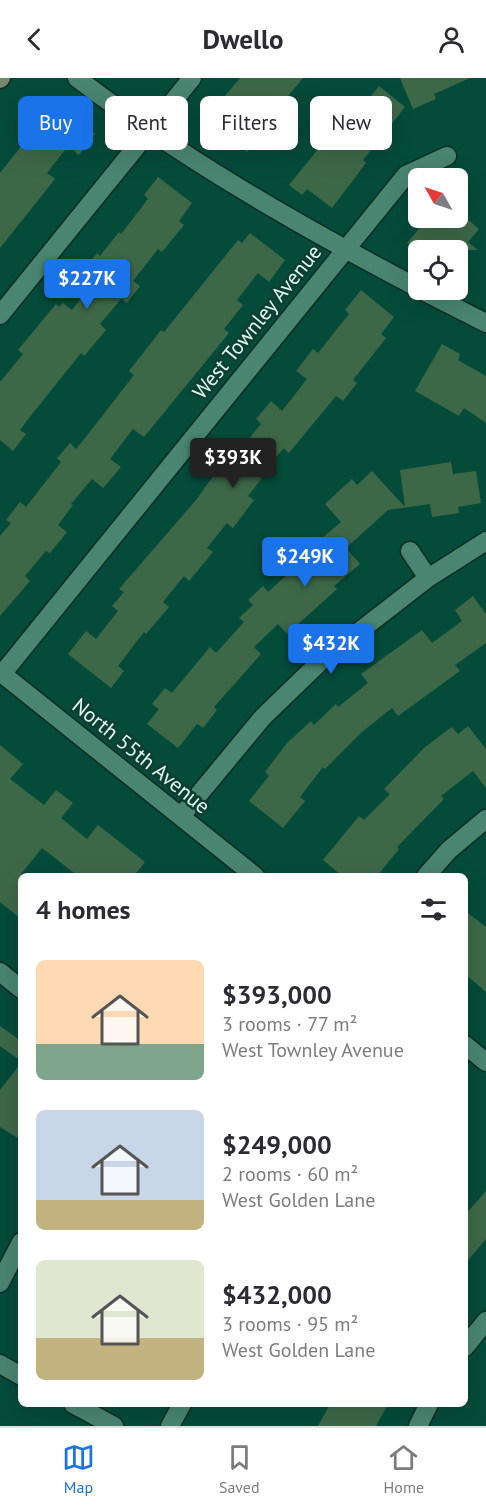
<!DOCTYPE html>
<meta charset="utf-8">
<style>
:root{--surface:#fff;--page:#f7f7f7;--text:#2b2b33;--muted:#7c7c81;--line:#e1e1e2;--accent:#1a73e8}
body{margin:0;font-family:"PT Sans",sans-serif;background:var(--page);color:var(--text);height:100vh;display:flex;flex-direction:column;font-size:22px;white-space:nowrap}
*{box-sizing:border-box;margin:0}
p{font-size:20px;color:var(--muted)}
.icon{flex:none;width:33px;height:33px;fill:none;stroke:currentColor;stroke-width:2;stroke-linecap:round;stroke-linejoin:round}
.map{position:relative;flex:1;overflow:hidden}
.panel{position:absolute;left:18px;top:795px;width:450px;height:534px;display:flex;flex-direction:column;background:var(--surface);border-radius:9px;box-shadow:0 6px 24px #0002}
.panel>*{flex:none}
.banner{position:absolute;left:18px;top:18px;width:450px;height:54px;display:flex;gap:12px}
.needle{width:39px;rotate:309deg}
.buttons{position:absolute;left:408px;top:90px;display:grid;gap:12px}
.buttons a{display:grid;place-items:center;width:60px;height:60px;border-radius:9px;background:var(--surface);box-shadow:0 6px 24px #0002;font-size:30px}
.price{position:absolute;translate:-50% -51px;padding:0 14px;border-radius:6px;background:var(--accent);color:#fff;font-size:20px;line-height:39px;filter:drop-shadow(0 2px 3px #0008)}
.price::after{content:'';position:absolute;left:50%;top:36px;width:18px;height:14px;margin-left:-9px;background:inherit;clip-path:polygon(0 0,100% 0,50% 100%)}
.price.selected{background:#222;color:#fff}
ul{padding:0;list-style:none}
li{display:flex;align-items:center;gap:18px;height:150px;padding:0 18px}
li span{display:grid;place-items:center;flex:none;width:168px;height:120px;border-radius:9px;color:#555}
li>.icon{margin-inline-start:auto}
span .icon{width:72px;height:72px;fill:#fffc;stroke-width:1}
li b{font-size:26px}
h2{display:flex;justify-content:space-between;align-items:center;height:72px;padding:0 18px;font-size:26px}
.pill{padding:0 21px;border-radius:9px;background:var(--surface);box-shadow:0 6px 24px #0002;font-size:21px;line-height:54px}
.pill.selected{background:var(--accent);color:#fff}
header{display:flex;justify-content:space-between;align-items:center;height:78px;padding:0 18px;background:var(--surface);font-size:27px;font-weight:800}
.tab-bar{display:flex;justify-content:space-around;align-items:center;height:84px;border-top:2px solid var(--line);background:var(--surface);font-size:16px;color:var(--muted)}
.tab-bar a{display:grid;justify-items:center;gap:3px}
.tab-bar .selected{color:var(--accent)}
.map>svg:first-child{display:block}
</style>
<header><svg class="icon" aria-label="back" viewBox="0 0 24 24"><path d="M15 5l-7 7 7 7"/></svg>Dwello<svg class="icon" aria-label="person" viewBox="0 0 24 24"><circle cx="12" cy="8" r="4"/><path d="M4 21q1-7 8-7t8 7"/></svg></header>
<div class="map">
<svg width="486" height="1348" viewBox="0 0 486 1348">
<rect width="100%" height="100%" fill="#054b3a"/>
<!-- building -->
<path fill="#3d6848" d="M240,0h63l-33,40 4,2 -27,32 -30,-25 12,-15 -10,-9z
M400,0h70l-36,16 2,5 -23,10z
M379,8l26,21 -42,53 3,3 -34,45 -25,-19 -5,6 -13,-10 63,-78 6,5z
M60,28l35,28 -16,21 -11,-9 -21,27 8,6 -55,69v-75l35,-44 -3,-2 13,-16 7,6z
M158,99l34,26 -13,18 5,4 -22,27 -4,-3 -25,32 7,5 -13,17 -6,-4 -21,25 6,6 -22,26 -3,-3 -52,65 -9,12 6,4 -13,17 -13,-11v-58l23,-28 -5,-4 38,-46 3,3 4,-4 9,7 24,-31 -12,-10 13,-16 3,3 19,-24 2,2 27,-35 -4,-4z
M428,140l11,10 9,-10h18l13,11 -11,13 10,8h-62l-9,-7z
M250,155l35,27 -16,22 -11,-9 -21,27 6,5 -19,24 5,4 -85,104 -11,-8 -23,30 11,8 -18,21 -11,-9 -21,25 2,1 -15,20 9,7 -17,21 -4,-2 -21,25 5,5 -30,35v-80l11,-13 -5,-3 14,-18 6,5 35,-45 -4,-4 13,-15 6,6 9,-11 49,-63 -5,-4 32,-41 3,2 74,-92 4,3z
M361,212l33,27 -13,17 5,4 -33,42 4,3 -14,18 -7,-5 -47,57 -5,-5 -25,28 3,2 -14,18 6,4 -21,28 -6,-5 -20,25 6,4 -24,29 -5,-5 -21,26 6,5 -23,27 -2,-2 -26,34 6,5 -13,17 -43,-34 18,-23 10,8 22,-28 -6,-5 12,-14 -5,-3 77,-89 34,-47 4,4 27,-33 -5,-5 15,-18 11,10 25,-32 -11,-8 17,-22 5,4 31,-39 -4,-4z
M442,266l18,10 -2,6 28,16v47l-22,-15 -5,8 -44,-25z
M451,384l2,12 23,-3 5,32 -23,4 1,6 -27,4 -2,-13 -42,6 -42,38 14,16 -26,22 3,3 -50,45 -9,-10 -24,23 7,7 -47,53 3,3 -14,18 -6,-4 -19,24 -31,-24 12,-15 -7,-5 13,-16 7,5 38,-46 6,6 28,-31 -5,-4 14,-13 -5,-5 15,-14 5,6 23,-21 -3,-4 53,-45 -16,-18 27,-25 5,6 15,-14 33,36 -5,-37z
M473,518l13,18v29l-31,22 5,6 -62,45 -6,-8 -30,24 -37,37 -2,-2 -23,30 5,4 -22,27 -34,-27 20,-25 -4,-4 22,-29 24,-22 3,4 22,-21 2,3 30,-24 -7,-9 61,-44 10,13 30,-22 -7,-11z
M468,648l18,23v39l-13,-17 -32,25 3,3 -47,48 2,2 -22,27h-35l-19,-16 36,-44 5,4 26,-26 -6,-5 41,-42 27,-20 6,7z
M0,667l23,19 -13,15 34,26 12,-15 17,13 -12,15 26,21 11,-14 47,37 -11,14h-56l-36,-28 -21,26v45l-21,-17z
M465,833l21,16v65l-21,-18z
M0,948l21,15v20l-21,-15z
M21,985v77l-21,-13v-37z
M486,1113v48l-21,25v-49z
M330,1326h58l-12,22h-58z"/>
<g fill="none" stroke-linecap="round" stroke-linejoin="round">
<!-- minor casing -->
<g stroke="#0c2c23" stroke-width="21">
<path id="minor" d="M77,0c106,81 223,148 341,210
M421,212l65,33
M0,237l192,-237
M410,473l18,27
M2,596l404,-499 41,-19
M181,738l82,-99 58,-56 107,-83 58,-37
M426,798l23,-26 37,-31
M0,894l21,17
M0,1205l21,-41
M465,1269l21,-26
M0,1286l21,12
M73,1326l41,22
M170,1348l12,-22
M418,1348l11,-22"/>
</g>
<!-- tertiary casing -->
<g stroke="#0c2c23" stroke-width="21">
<path id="tertiary" d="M0,594l255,204
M465,967l21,17"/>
</g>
<!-- secondary casing -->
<g stroke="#0c2c23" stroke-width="21">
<path id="secondary" d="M0,1l1,-1"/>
</g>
<!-- minor -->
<use href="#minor" stroke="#498571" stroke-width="18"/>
<!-- tertiary -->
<use href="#tertiary" stroke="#498571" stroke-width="18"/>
<!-- secondary -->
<use href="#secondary" stroke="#76876a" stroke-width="18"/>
</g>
<g text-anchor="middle" stroke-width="5" stroke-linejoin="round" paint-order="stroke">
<!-- street labels -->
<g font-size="21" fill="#defcf0" stroke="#0e3e31">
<text transform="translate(257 244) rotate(-51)" y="7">West Townley Avenue</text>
<text transform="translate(141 678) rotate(39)" y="7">North 55th Avenue</text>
</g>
</g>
</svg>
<div class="buttons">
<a><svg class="needle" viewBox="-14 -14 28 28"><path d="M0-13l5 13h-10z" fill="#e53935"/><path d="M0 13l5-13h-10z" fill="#7c7c81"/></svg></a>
<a><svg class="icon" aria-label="locate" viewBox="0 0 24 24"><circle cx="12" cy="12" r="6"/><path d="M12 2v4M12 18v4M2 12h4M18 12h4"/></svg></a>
</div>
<b class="price" style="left:87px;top:232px">$227K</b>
<b class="price selected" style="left:233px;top:411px">$393K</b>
<b class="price" style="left:305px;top:510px">$249K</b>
<b class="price" style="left:331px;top:597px">$432K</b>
<div class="banner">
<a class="pill selected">Buy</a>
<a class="pill">Rent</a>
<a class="pill">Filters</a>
<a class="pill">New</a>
</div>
<section class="panel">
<h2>4 homes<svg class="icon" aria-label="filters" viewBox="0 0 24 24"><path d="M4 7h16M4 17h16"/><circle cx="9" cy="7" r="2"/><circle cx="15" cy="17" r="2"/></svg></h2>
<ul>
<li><span style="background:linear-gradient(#ffd9b3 70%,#7fa58c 0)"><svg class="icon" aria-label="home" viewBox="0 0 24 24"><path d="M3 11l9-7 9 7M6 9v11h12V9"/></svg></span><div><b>$393,000</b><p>3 rooms · 77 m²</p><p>West Townley Avenue</p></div></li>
<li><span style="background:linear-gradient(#c9d6e8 75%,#c2b280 0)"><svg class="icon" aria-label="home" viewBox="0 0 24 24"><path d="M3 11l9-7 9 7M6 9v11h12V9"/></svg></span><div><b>$249,000</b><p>2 rooms · 60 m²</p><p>West Golden Lane</p></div></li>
<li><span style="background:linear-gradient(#dfe7d0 65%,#c2b280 0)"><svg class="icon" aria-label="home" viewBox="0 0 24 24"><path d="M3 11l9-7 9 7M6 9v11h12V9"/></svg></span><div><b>$432,000</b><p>3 rooms · 95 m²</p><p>West Golden Lane</p></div></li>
</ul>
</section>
</div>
<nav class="tab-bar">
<a class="selected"><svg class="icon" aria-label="map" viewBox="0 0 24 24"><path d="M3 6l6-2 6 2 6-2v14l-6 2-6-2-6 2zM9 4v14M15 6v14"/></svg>Map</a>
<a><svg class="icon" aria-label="saved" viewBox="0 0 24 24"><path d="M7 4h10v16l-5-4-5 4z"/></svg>Saved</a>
<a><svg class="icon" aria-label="home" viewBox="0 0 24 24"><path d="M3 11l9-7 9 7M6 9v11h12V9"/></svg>Home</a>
</nav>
